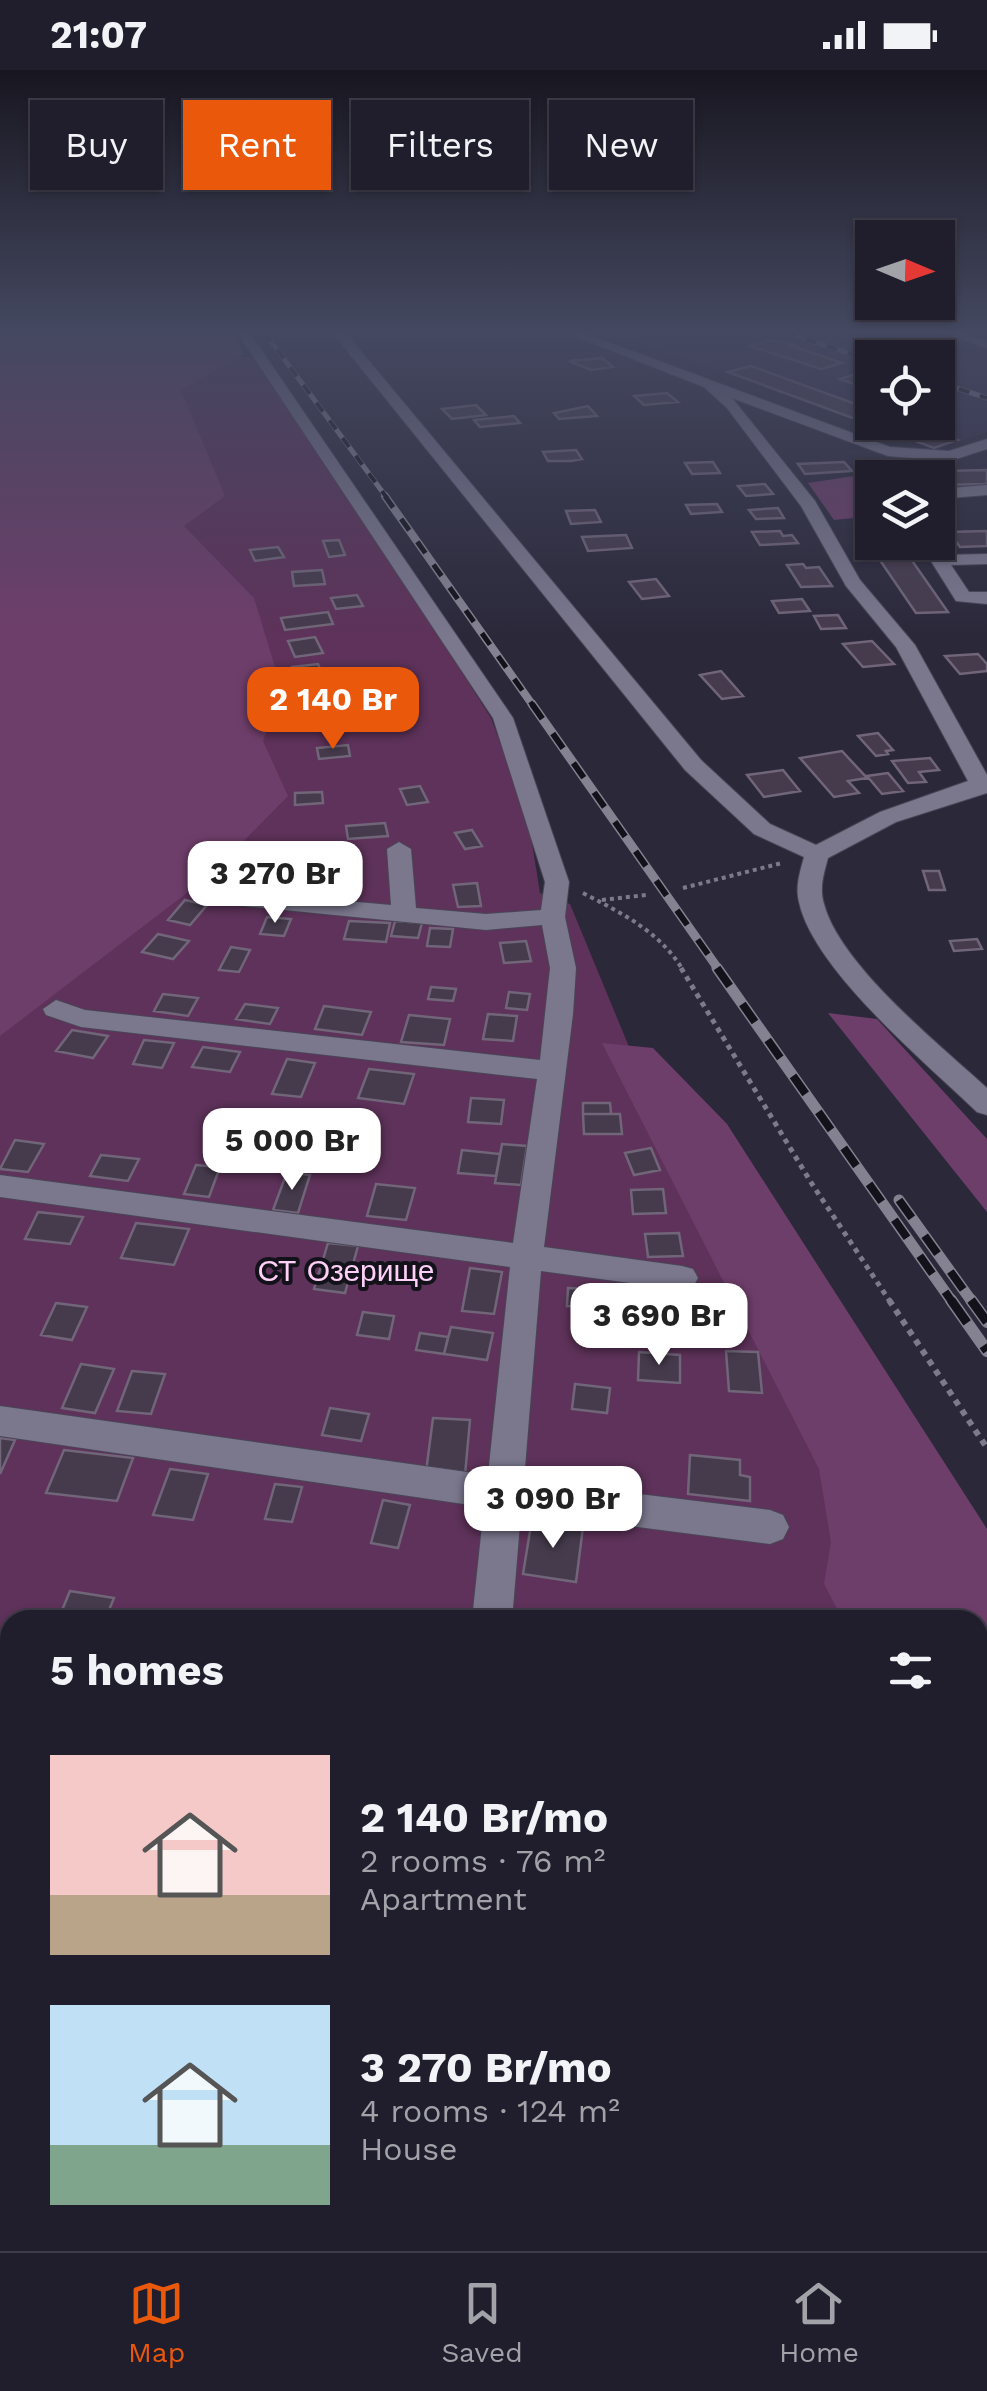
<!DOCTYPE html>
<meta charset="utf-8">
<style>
:root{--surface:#201e2c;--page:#282734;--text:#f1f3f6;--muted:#a2a2a9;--line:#3d3c48;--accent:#ea580c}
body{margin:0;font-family:"Work Sans",sans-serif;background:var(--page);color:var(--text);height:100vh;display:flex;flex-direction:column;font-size:38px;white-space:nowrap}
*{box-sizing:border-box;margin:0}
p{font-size:32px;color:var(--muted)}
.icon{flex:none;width:55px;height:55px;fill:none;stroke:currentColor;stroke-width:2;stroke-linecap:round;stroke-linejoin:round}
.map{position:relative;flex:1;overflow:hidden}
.drawer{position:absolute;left:0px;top:1540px;width:988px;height:642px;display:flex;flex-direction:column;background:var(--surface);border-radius:30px 30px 0 0;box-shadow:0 2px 8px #0004,0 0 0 2px var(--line)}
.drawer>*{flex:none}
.top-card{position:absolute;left:30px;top:30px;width:928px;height:90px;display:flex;gap:20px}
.needle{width:65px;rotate:92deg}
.buttons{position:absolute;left:855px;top:150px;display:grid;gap:20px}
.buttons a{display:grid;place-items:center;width:100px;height:100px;border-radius:0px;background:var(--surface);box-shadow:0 2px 8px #0004,0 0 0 2px var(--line);font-size:50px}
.price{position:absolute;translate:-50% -85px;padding:0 22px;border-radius:20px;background:#fff;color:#222;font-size:32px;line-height:65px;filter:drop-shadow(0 2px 5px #0008)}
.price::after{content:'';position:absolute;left:50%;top:60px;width:30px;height:22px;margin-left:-15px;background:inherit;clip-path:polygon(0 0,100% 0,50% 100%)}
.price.selected{background:var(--accent);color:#fff}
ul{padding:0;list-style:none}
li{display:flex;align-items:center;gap:30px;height:250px;padding:0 50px}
li span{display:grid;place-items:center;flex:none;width:280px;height:200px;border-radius:0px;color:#555}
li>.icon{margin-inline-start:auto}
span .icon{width:120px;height:120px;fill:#fffc;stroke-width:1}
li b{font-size:42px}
h2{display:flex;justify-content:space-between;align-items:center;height:120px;padding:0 50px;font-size:42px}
.tag{padding:0 35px;border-radius:0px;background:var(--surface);box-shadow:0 2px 8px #0004,0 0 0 2px var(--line);font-size:35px;line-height:90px}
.tag.selected{background:var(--accent);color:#fff}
.status{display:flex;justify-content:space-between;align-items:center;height:70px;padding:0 50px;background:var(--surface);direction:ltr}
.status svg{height:28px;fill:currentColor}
.tabs{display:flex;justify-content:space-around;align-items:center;height:140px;border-top:2px solid var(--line);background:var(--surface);font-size:28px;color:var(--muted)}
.tabs a{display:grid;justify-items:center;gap:5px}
.tabs .selected{color:var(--accent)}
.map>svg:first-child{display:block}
</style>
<div class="status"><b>21:07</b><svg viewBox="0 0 49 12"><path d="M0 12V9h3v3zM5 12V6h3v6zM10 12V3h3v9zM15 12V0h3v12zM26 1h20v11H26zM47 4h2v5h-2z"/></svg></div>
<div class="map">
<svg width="987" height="2181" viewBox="0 0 987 2181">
<rect width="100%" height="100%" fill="#2b283a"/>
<!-- built -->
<path fill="#322e47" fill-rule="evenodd" d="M609,262h265l113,31v69l-50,18zM872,288h66v64h-66z"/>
<!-- green -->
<path fill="#5e325a" d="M229,287h23l128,187 111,174 37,100 12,75 30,11 95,230 266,486h-921v622h968v-541l9,17v533h-987v-1227l173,-498 -1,-137z"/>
<!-- forest -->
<path fill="#6e3e6a" d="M0,262h232l12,22 -63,36 44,106 -41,30 70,72 28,92 -19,51 25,55 -79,80 -209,160z
M854,406l19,2 -1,38 -38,4 -26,-37z
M828,943l49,6 110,120v73z
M602,973l51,5 74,76 260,405v361l-9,-15v-255h-135l-19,-36 7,-42 -12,-73z"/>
<!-- building -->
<path fill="#463b4d" stroke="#716579" stroke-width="2.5" d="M772,270l25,5 -5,1 50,17 -21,6 -71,-23z
M602,288l11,9 -22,3 -22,-9z
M751,296l121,44v12h35l50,18 -23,8 -206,-76z
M865,301l7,3v16l-32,-11z
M667,323l11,9 -34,3 -10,-9z
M476,335l10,10 -34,4 -10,-10z
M588,336l9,10 -38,3 -5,-6z
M514,346l6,7 -40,4 -6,-7z
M576,380l6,9 -11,2h-23l-5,-9z
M713,392l7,11 -28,1 -7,-11z
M844,392l8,9 -47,3 -7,-10z
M987,400v14l-49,1v-7h-32l-4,-6z
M765,414l8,10 -27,2 -8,-10z
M717,434l5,8 -31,2 -5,-9z
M778,438l6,10 -28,1 -7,-9z
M595,440l6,12 -30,2 -5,-13z
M872,457v15h27l49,70 -32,1 -58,-85z
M780,461l3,5 9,-1 6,8 -38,2 -8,-13z
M987,461v15l-27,1 -11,-15z
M626,465l6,13 -44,3 -6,-14z
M339,470l6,15 -16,2 -6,-16z
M278,477l6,10 -29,4 -5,-11z
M803,494l3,4 13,-1 13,19 -31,1 -14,-22z
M322,500l3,14 -31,2 -2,-14z
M656,509l13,17 -27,3 -13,-17z
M357,525l6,11 -27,3 -5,-11z
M802,529l8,12 -31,2 -7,-12z
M328,542l5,12 -48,6 -4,-12z
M838,545l8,13 -25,1 -7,-13z
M315,567l8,16 -28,4 -7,-16z
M872,571l22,23 -31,3 -20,-23z
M978,584l9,10v7l-27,3 -15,-18z
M318,594l5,12 -26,3 -5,-12z
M721,601l22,25 -21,3 -22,-24z
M353,618l3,17 -30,3 -3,-18z
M389,642l5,13 -29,3 -5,-13z
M878,663l15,17 -7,1 2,3 -12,2 -18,-20z
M348,675l2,11 -31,3 -2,-11z
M842,681l25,27 -19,3 11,12 -25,4 -34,-39z
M930,688l9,12 -20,2 7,10 -18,1 -16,-22z
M783,700l17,21 -36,6 -17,-22z
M888,703l15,18 -21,3 -15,-18z
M420,716l8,16 -21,3 -7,-16z
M322,722l1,11 -28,2v-12z
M385,753l3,13 -40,3 -2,-13z
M472,760l10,16 -17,3 -10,-16z
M337,778l22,5 -10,14 -23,-5z
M923,801h16l6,19h-16z
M477,813l4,23 -23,1 -5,-22z
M185,830l22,5 -17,20 -22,-5z
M267,847l24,2 -7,17 -24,-2z
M349,851l41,2 -4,19 -42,-3z
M395,851l27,2 -4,15 -27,-2z
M430,858l23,1 -3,18 -23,-1z
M158,864l31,7 -16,18 -31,-7z
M977,869l5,10 -28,2 -4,-10z
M526,871l5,20 -27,2 -4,-20z
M231,877l19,3 -11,22 -20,-2z
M431,917l25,2 -3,12 -25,-2z
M509,922l21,2 -3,16 -21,-2z
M163,924l35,4 -10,18 -34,-5z
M245,934l33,4 -8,16 -34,-5z
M324,936l47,6 -9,23 -47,-6z
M488,944l29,2 -4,25 -30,-2z
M409,945l41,4 -6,26 -43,-3z
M72,960l36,6 -15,22 -37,-7z
M144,970l30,3 -12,25 -29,-4z
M203,977l37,5 -10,20 -38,-5z
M287,989l28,4 -14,34 -29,-3z
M369,999l45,5 -10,30 -46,-6z
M471,1028l33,2 -3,24 -33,-2z
M583,1033h27l1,11h-28z
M309,1041l33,5 -10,24 -33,-5z
M583,1044h37l2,20h-38z
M342,1046l29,4 -7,18 -30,-4z
M15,1070l29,4 -16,28 -28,-3z
M502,1074l25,2 -6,39 -26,-2z
M651,1078l9,22 -26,5 -9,-22z
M462,1080l38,4 -4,22 -38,-3z
M101,1085l38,4 -11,22 -38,-5z
M196,1095l24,2 -11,30 -25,-3z
M287,1102l23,3 -12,38 -25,-3z
M376,1114l39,4 -9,32 -39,-4z
M663,1119l3,24 -33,1 -2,-24z
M38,1142l45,5 -13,27 -45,-5z
M136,1153l53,6 -15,36 -53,-7z
M679,1163l4,23 -35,1 -3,-23z
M328,1173l30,3 -13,47 -31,-4z
M470,1198l32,4 -8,42 -32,-3z
M568,1218l50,2 -1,19 -50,-3z
M56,1233l31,4 -15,33 -31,-5z
M363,1242l31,4 -5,23 -32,-4z
M451,1257l42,6 -6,27 -43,-6z
M420,1263l28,4 -4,17 -28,-4z
M726,1281l32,1 4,41 -33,-2z
M639,1282l41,3v28l-42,-3z
M81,1294l33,5 -19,44 -33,-5z
M132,1301l33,3 -14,40 -34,-3z
M575,1314l35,4 -3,25 -35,-4z
M330,1338l39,6 -8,27 -39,-6z
M433,1348l37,2 -5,55 -39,-3z
M0,1368l15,2 -15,34z
M64,1380l69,8 -16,43 -71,-8z
M690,1385l50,5v15l10,2v24l-62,-7z
M170,1399l38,5 -15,46 -40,-5z
M275,1414l27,3 -10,35 -27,-3z
M383,1430l27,5 -12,43 -27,-5z
M532,1449l51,8 -7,55 -53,-8z
M70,1521l44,7 -9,22h-47z
M821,1541l3,9h-39l-2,-5z
M510,2172h68l-1,9h-57l-11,-2z
M666,2172h78l1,9h-79z
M857,2172h52l1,9h-52z"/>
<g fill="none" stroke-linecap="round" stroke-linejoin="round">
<!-- minor casing -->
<g stroke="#494656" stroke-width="2">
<path id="minor" d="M237,262h12l264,386 56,164 -4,35 11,51 -3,46 -29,233 138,19 11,3 5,9 -5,9 -11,3 -141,-19 -17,209 246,30 13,5 6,12 -6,12 -13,5 -249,-32 -9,108h-40l12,-113 -484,-71v-30l488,69 22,-208 -510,-70v-22l513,68 24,-164 -456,-52 -35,-12 -3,-6 13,-9 29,10 455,50 10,-92 -8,-43 -56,5 -273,-27 -12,-7 12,-7 178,16 -4,-56 12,-7 12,7 5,59 70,6 55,-4 4,-28 -52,-164z
M332,262h13l356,428 69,64 46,21 64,-33 88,-31 -72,-134 -50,-61 -45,-80 -74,-98 -23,-21 -140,-55h17l309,115 59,4 38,-12v10l-37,12 -62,-5 -156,-58 83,103 45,79 55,65 72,130v18l-91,29 -68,36c-4,15 -9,30 -4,46 16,61 116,141 163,184v27l-10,-3c-50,-48 -164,-143 -178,-210 -4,-15 1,-30 5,-45l-50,-23 -69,-64z
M940,262h19l28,8v8z
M987,415v10l-49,4v-10z
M919,472h17l8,13 43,-1v10l-36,1 18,27h18v12l-31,-3z
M0,1637l10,2v40l-10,-2z
M0,2091l10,2v52l-10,-2z
M230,2172h88l3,9h-87z
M400,2172h52v9h-52z"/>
</g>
<!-- path-far3 -->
<path stroke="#7d7b8a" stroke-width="2.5" stroke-dasharray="2.5 2.5" stroke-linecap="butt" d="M0,272l47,-10"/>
<!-- path-far2 -->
<path stroke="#7d7b8a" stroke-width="4" stroke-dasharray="4 4" stroke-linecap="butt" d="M683,818l99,-25
M583,823c40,21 76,38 100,77
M602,830l44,-5"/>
<!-- path-far1 -->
<path stroke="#7d7b8a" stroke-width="5" stroke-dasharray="5 5" stroke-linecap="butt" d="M681,898l131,216 79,119"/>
<!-- path -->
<path stroke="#7d7b8a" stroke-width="6" stroke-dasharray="6 6" stroke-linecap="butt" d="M889,1230l98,148"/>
<!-- minor -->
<use href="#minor" fill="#7b788e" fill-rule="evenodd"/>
<!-- rail-far4 casing -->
<g stroke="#848291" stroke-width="5">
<path id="rail-far4" d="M264,262l123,166
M785,262l87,29
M938,312l49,16"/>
</g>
<!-- rail-far3 casing -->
<g stroke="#848291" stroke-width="8">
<path id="rail-far3" d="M385,426l149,211"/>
</g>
<!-- rail-far2 casing -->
<g stroke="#848291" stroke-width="9">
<path id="rail-far2" d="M532,634l187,266"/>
</g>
<!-- rail-far1 casing -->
<g stroke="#848291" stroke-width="11">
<path id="rail-far1" d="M717,898l236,335
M899,1130l74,103"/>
</g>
<!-- rail casing -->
<g stroke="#848291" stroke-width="12">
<path id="rail" d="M951,1230l36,51
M971,1230l16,22"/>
</g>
<!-- rail-far4 -->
<use href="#rail-far4" stroke="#13121a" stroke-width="4" stroke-dasharray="11" stroke-linecap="butt"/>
<!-- rail-far3 -->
<use href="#rail-far3" stroke="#13121a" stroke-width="5" stroke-dasharray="14" stroke-linecap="butt"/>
<!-- rail-far2 -->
<use href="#rail-far2" stroke="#13121a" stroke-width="6" stroke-dasharray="18" stroke-linecap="butt"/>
<!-- rail-far1 -->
<use href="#rail-far1" stroke="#13121a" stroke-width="8" stroke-dasharray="22" stroke-linecap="butt"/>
<!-- rail -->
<use href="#rail" stroke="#13121a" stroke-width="9" stroke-dasharray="28" stroke-linecap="butt"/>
</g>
<!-- sky -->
<linearGradient id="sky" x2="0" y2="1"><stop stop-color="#181620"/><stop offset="0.46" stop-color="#444860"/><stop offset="1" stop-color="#444860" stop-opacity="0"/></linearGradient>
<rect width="987" height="567" fill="url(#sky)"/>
<g text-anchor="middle" stroke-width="8" stroke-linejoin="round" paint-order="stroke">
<!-- park labels -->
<g font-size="30" fill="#fed0f8" stroke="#13121a">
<text x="346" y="1211">СТ Озерище</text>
</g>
</g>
</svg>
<div class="buttons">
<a><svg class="needle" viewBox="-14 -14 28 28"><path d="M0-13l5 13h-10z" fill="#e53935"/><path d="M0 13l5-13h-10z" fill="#a2a2a9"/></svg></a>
<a><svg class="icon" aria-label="locate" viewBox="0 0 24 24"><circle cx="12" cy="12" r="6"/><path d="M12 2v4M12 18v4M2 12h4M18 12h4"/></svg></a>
<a><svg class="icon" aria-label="layers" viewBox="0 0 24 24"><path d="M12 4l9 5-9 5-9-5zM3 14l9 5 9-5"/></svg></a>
</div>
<b class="price selected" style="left:333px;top:682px">2 140 Br</b>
<b class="price" style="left:275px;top:856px">3 270 Br</b>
<b class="price" style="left:292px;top:1123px">5 000 Br</b>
<b class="price" style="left:659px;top:1298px">3 690 Br</b>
<b class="price" style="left:553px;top:1481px">3 090 Br</b>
<div class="top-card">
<a class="tag">Buy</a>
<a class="tag selected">Rent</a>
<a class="tag">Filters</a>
<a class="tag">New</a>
</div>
<section class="drawer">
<h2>5 homes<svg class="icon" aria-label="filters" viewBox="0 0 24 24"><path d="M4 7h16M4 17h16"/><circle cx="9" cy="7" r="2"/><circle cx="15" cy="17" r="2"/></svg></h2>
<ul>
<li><span style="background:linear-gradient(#f6c9c9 70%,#b9a48a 0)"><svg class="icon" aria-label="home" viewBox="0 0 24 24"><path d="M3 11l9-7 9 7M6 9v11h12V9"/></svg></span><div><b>2 140 Br/mo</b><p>2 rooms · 76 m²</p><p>Apartment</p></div></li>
<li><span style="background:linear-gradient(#bfe0f5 70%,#7fa58c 0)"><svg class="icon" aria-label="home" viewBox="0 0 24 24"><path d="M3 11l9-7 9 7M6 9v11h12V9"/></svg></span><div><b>3 270 Br/mo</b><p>4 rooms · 124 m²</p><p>House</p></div></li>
</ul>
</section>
</div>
<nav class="tabs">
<a class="selected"><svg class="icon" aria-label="map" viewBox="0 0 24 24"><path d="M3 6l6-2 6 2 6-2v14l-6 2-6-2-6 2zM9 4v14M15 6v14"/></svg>Map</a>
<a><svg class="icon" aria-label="saved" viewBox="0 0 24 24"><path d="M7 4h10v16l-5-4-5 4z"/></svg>Saved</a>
<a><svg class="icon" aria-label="home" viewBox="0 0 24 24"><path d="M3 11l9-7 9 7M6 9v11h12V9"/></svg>Home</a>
</nav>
